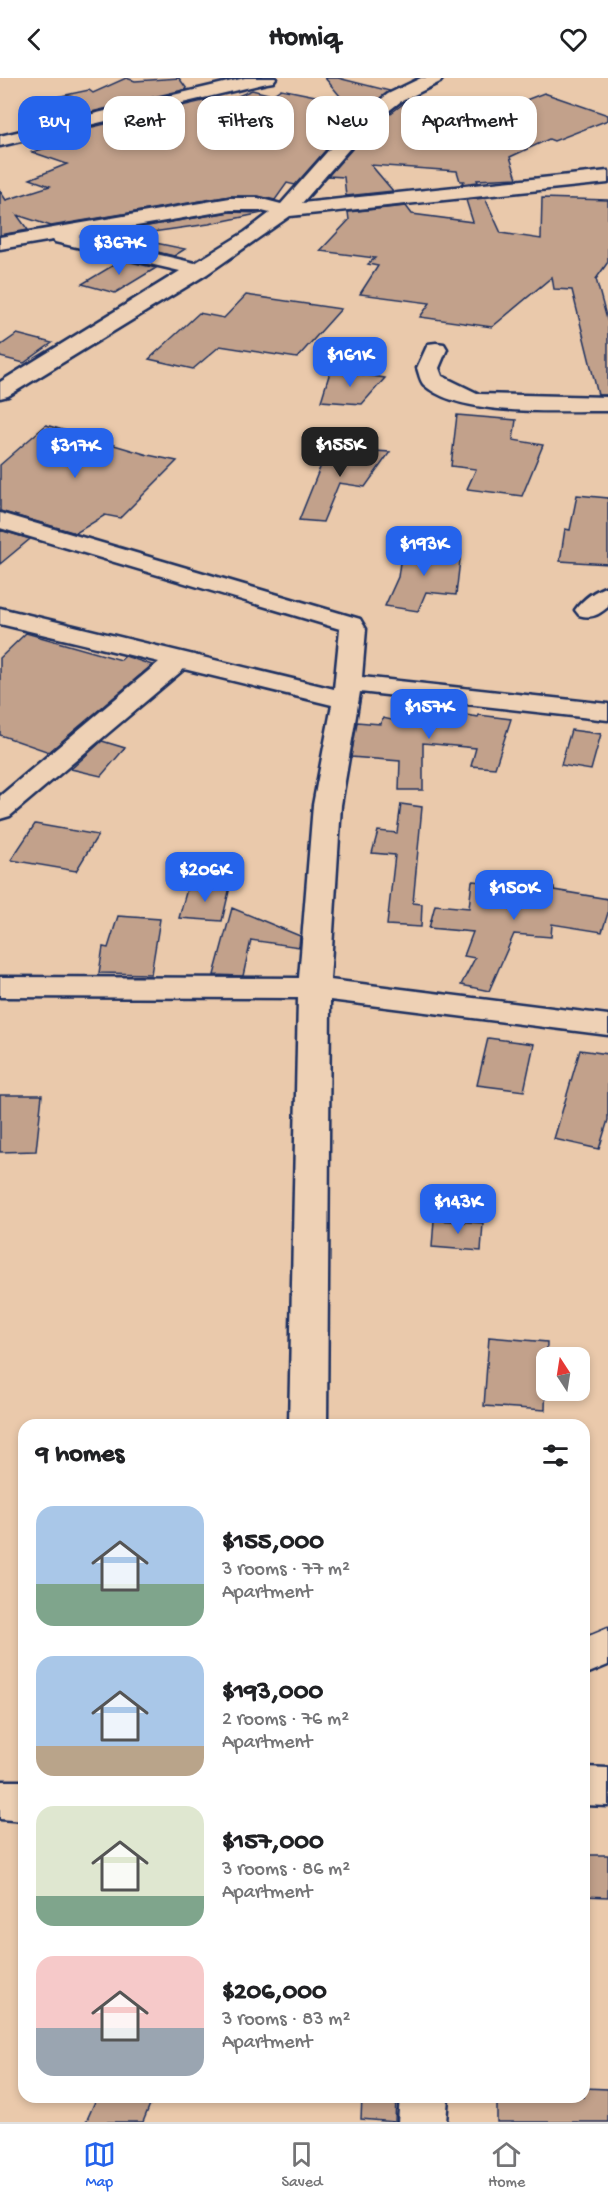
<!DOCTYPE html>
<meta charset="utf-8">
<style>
:root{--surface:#fff;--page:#f6f6f6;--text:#202124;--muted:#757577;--line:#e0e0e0;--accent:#2563eb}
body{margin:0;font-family:"Gochi Hand",sans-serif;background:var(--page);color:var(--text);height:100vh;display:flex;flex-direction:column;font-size:22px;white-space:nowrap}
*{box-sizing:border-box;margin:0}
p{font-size:20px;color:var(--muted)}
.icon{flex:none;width:33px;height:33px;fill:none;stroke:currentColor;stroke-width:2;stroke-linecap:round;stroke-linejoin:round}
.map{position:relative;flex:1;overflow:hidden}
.sheet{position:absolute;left:18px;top:1341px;width:572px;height:684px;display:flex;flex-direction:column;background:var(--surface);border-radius:18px;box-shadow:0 3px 9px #0003}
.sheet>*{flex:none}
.guide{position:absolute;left:18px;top:18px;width:573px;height:54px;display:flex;gap:12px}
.needle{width:39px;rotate:348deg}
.tools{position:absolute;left:536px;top:1269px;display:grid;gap:12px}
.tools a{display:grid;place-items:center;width:54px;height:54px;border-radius:12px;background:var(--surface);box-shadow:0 3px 9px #0003;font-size:30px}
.price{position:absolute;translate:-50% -51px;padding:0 14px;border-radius:12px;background:var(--accent);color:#fff;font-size:20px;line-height:39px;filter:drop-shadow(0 2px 3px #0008)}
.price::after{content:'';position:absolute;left:50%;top:36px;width:18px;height:14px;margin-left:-9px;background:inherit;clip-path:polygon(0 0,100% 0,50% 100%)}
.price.current{background:#222;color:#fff}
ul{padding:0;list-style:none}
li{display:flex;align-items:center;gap:18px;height:150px;padding:0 18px}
li span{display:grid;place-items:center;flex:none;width:168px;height:120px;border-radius:18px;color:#555}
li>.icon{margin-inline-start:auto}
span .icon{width:72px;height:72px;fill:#fffc;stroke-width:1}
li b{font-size:26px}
h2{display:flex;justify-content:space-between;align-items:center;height:72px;padding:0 18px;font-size:26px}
.chip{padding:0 21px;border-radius:18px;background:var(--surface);box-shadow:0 3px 9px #0003;font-size:21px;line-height:54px}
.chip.current{background:var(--accent);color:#fff}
header{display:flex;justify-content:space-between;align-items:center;height:78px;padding:0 18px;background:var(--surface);font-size:27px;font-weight:700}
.dock{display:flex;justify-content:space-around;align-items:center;height:84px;border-top:2px solid var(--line);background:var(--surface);font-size:16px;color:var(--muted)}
.dock a{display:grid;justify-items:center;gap:3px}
.dock .current{color:var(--accent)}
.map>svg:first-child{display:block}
</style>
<header><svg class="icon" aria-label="back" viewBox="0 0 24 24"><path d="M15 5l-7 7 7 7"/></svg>Homiq<svg class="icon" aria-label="heart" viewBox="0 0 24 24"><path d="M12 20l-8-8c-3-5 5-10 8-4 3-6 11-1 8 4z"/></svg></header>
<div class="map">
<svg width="608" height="2044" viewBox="0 0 608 2044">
<rect width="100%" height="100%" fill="#eac9ab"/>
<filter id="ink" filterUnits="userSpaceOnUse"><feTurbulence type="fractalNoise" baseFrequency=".0167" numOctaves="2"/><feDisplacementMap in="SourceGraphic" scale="12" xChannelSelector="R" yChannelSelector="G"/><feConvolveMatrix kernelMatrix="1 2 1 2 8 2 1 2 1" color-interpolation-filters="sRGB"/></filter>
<g filter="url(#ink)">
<!-- building -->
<path fill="#c2a18b" stroke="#1b2f5e" stroke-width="1.5" d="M126,0l9,3 44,-3 8,11 -137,33 -4,-3 14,-3 -23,-15 52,-11 4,3z
M325,0h13l52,13 -35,26 -60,68 -8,-2 -12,17 -17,-4h-28l-179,30 -34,-11 11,15 -28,5v-44l6,9 44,-14 -20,-7 37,-15 -35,-12 30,-8 -12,-7 157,-37 10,5 35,-15 20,5 9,-6 64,13z
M544,15l64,22v5l-54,21 -5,-2 -39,18 7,21 -40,2 1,2 -17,2 3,-3h-4l-3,-10 -86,-6 22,26 -47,5 -2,-19 -16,-1 43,-48 36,-27 52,13 27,-15 27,6z
M485,120l16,35 40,6 1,-41 66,2v62l-12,17 12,44v72h-10l-26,-105 -18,-1 -2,-12 -60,50 -72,-10 10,-14 -70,-9 18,-28 -10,-2 7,-6 -55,-7 29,-31 -1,-8 58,-6 6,8 61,8 -7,-22z
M230,134l32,1 -53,11 -106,15 -14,-3z
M151,164l34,7 -11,7 -33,-8z
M122,182l34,8 -41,25 -33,-9z
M246,217l95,14 -44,49 -77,-12 -27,23 -44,-10 50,-46 25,5z
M17,256l35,9 -28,20 -24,-6v-11z
M330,294l24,1 31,5 -23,26 -41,-3z
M457,337l59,5 -3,20 30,5 -21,51 -55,-7 9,-20 -25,-3z
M46,347l102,30 29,6 -57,57 -15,-3 -29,18 -76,-22v-46z
M328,370l62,4 -25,35 -26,-4 -16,39 -24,-2z
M577,417l31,3v66l-48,-3 5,-32 5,1z
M0,452l30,9 -30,25z
M402,470l59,3 -5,44 -30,-3 -8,19 -33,-5 13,-29z
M26,555l95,27 4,-4 27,9 -103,87 -49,-17v-77z
M417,623h7v7l54,9 1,-2 32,4 -16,49 -24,-2 5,-18 -53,-5v47h-24l1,-29 -49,-4 6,-35 23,2 3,-6 22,5z
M571,652l30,4 -10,36 -30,-5z
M102,663l23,7 -24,28 -30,-7z
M401,726l21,3 -9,96 9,1 -1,23 -34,-2 8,-70 -23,-2 6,-22 19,2z
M35,746l63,11 -22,36 -65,-11z
M472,803l82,7v2l54,9v14l-6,19 -50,-8 -1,13 -37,-3 -25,57 -28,-6 14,-27 -11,-2 9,-24 -44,-4 6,-23 34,3z
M188,807l42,2 -8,34 -43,-3z
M232,830l68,28 -1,11 -48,-7 -8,36 -29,-1z
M118,838l42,3 -9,55 -52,-1 4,-26 5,1z
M488,960l46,6 -10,47 -47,-6z
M580,972l28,4v66l-9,29 -45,-10z
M0,1017h42l-6,56 -36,1z
M434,1142l49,3 -2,28 -49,-4z
M489,1259l58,5 -2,68 -61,-4z
M584,1777h24v42l-24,-1z
M584,2010l24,1v33h-111v-25h87z
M97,2019h56l-10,25h-57z
M362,2019h34l-1,25 -34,-3z"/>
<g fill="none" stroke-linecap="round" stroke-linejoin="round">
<!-- minor casing -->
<g stroke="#1b2f5e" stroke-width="5">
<path id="minor" d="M245,0h31l-3,4 -6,1 -267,63v-10z
M421,0h22l-3,4 -40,20 -31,24 -67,77 306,-32v12l-318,33 -83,58 -199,122 -8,2v-16l180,-111 -125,-29 -2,-2 -53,9v-12l230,-39h28l23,6 76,-86 31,-24zM230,132h28l12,3 -25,19 -50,31 -117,-27z
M436,265l8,1 3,5 -8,19 3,8 37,18 129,3v14c-49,-1 -147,7 -184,-26 -4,-4 -5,-12 -7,-17l11,-24z
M0,435l360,106 6,10 -4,48 246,27v16l-248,-28 -19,113 -11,175 278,35v20l-278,-35 -3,425h-38l9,-427 -298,-1v-20l299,1 14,-173 19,-100 -148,-36 -174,147 -10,3v-23l159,-134 -159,-38v-16l334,81 6,-60 -340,-101z
M608,508v21c-10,8 -16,12 -29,8l-4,-5c8,-11 20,-20 33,-24z
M608,1550v37l-24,10v-37z
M584,1689l24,1v38l-24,-1z
M0,1703h24v40l-24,-2z
M400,2019h48l-2,25h-48z"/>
</g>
<!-- minor -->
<use href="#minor" fill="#eed1b5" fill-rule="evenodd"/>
</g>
</g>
</svg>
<div class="tools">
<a><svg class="needle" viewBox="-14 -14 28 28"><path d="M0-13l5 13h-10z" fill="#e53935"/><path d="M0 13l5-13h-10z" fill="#757577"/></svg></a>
</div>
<b class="price" style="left:119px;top:198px">$367K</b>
<b class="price" style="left:350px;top:310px">$161K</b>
<b class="price current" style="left:340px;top:400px">$155K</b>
<b class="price" style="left:75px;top:401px">$317K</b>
<b class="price" style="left:424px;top:499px">$193K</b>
<b class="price" style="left:429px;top:662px">$157K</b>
<b class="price" style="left:205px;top:825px">$206K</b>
<b class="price" style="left:514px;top:843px">$150K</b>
<b class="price" style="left:458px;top:1157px">$143K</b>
<div class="guide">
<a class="chip current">Buy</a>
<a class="chip">Rent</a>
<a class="chip">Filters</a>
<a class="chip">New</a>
<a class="chip">Apartment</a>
</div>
<section class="sheet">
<h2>9 homes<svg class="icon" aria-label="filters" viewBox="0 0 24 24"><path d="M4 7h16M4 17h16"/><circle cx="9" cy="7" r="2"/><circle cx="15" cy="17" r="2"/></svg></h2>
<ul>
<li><span style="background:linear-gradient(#a9c7e8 65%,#7fa58c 0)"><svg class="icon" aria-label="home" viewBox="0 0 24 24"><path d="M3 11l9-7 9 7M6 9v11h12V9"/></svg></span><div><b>$155,000</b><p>3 rooms · 77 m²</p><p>Apartment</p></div></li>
<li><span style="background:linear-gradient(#a9c7e8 75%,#b9a48a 0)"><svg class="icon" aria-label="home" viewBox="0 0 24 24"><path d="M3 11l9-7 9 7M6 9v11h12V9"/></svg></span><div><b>$193,000</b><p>2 rooms · 76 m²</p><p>Apartment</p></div></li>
<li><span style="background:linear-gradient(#dfe7d0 75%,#7fa58c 0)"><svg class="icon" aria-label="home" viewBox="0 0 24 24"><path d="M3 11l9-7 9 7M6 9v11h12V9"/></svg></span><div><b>$157,000</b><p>3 rooms · 86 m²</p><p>Apartment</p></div></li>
<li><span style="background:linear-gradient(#f6c9c9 60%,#9aa5b1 0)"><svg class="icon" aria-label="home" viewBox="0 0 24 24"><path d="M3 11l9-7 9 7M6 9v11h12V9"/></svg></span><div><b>$206,000</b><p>3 rooms · 83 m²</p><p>Apartment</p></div></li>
</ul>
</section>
</div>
<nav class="dock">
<a class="current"><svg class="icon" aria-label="map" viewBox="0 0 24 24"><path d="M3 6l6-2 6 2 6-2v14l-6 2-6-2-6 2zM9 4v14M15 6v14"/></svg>Map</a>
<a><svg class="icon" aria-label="saved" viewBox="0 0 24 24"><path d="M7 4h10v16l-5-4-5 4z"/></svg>Saved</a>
<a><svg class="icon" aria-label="home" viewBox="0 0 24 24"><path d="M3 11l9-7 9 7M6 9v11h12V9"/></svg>Home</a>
</nav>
